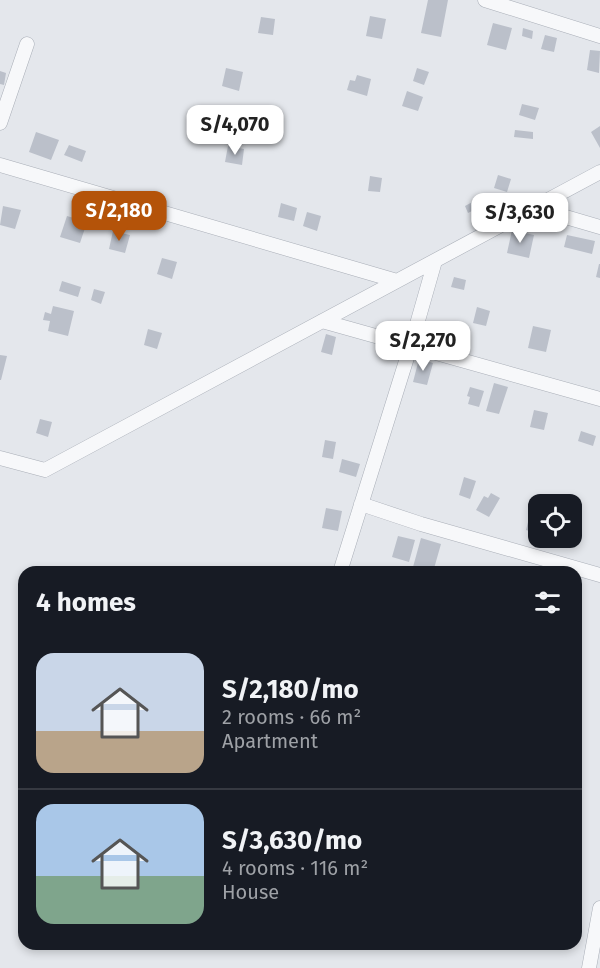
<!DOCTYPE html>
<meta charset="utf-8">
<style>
:root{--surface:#171b24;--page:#242831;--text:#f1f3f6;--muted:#9ea1a6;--line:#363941;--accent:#b45309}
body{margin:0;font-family:"Fira Sans",sans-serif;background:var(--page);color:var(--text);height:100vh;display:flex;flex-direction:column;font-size:22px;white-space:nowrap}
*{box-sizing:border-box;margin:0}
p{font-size:20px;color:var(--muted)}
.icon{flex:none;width:33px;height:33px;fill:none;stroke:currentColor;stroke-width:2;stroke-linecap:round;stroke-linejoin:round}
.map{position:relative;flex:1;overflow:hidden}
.details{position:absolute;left:18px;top:566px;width:564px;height:384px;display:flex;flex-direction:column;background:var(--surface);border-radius:18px;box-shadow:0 3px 9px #0003}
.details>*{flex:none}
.buttons{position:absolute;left:528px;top:494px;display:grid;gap:12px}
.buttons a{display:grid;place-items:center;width:54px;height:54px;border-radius:12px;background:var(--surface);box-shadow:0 3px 9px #0003;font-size:30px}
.price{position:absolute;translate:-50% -51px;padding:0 14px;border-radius:12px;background:#fff;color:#222;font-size:20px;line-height:39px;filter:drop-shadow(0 2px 3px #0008)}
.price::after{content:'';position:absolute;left:50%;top:36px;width:18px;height:14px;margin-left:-9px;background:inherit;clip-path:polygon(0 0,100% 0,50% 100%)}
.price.current{background:var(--accent);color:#fff}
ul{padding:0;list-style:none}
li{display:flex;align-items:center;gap:18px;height:150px;padding:0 18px}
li+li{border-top:2px solid var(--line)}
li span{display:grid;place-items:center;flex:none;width:168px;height:120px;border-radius:18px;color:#555}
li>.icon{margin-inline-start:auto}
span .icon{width:72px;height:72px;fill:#fffc;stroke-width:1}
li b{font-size:26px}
h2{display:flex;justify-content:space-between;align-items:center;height:72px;padding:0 18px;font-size:26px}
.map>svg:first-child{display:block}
</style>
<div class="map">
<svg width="600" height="968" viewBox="0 0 600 968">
<rect width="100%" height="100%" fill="#e4e7ec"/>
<!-- building -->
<path fill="#bbc0ca" d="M428,0h20l-7,37 -20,-4z
M370,16l16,3 -4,20 -16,-3z
M261,17l14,2 -2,16 -15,-2z
M493,23l19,5 -6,22 -19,-5z
M523,28l10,3 -1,8 -10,-3z
M545,35l12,3 -3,14 -13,-3z
M590,50l10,1 -1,22 -12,-3z
M226,68l17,4 -4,19 -17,-5z
M417,68l12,4 -5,13 -11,-4z
M0,71l6,2 -2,12 -4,-1z
M357,75l14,4 -4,17 -20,-6 3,-10 5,1z
M407,91l16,6 -5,14 -16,-5z
M522,104l17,4 -4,12 -16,-5z
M600,126v22l-9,-16z
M515,130l18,2v7l-19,-2z
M36,132l23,8 -8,20 -22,-8z
M69,145l17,6 -4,11 -18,-7z
M228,146l16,3 -2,16 -17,-3z
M498,175l13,4 -4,13 -13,-4z
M370,176l12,2 -2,14 -12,-1z
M476,200l4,7 -12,6 -3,-7z
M281,203l16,5 -3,13 -16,-4z
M3,206l18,4 -6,19 -15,-4z
M307,212l14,4 -4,15 -14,-5z
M67,216l20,6 -7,21 -20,-6z
M512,230l22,5 -5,23 -22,-5z
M113,231l17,4 -5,18 -16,-4z
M567,235l28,6 -3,13 -28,-7z
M162,258l15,4 -5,17 -15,-5z
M599,264h1v14l-4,-1z
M454,277l12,3 -2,10 -13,-3z
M62,281l19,6 -3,10 -19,-6z
M94,289l11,3 -4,12 -10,-4z
M53,306l21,5 -6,25 -20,-5 2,-10 -7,-1 2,-8 6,2z
M477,307l13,4 -4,15 -13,-3z
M533,326l18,4 -5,22 -18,-4z
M148,329l14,4 -5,16 -13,-4z
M326,334l10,3 -4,18 -11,-3z
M0,355l7,1 -6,24h-1z
M419,359l14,4 -6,22 -14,-3z
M494,383l14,4 -9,27 -13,-3z
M470,387l14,4 -5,16 -11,-3 2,-7 -3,-1z
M534,410l14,3 -4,17 -14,-3z
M40,419l12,3 -4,15 -12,-4z
M581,431l15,5 -3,10 -15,-5z
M325,440l11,2 -3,17 -11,-2z
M342,459l18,5 -4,13 -17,-5z
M464,477l12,4 -6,18 -11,-4z
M491,493l9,5 -11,19 -13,-7 8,-14 4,2z
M326,508l16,3 -4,20 -16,-3z
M530,514l8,2v18l-12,-4z
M398,536l17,4 -6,22 -17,-5z
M421,538l20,6 -8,28 -20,-5z
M576,911l3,1 -1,24h-2z"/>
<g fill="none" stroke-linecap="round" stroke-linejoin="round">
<!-- street casing -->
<g stroke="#a9aeb7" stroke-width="15">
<path id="street" d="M485,0l115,36
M0,123l27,-79
M0,165l397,116
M535,208l65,19
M322,321l278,78
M0,458l45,12 555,-298
M361,504l60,20 179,51
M340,572l71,-227 24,-84
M589,968l11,-60"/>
</g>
<!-- street -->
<use href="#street" stroke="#f7f8fa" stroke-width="14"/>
</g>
</svg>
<div class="buttons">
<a><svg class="icon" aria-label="locate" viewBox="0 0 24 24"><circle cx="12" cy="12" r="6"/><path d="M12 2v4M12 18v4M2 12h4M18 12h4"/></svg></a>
</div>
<b class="price" style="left:235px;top:156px">S/4,070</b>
<b class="price current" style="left:119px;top:242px">S/2,180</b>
<b class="price" style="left:520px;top:244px">S/3,630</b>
<b class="price" style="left:423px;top:372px">S/2,270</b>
<section class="details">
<h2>4 homes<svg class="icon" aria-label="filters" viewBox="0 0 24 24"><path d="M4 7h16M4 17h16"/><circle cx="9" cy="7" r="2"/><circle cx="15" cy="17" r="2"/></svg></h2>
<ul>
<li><span style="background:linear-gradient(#c9d6e8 65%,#b9a48a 0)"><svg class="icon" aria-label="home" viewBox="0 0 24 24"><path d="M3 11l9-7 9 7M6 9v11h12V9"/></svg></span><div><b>S/2,180/mo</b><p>2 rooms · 66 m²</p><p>Apartment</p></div></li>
<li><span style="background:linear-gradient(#a9c7e8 60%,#7fa58c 0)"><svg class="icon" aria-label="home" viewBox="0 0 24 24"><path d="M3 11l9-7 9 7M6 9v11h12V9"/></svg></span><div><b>S/3,630/mo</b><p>4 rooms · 116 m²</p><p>House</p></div></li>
</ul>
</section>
</div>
